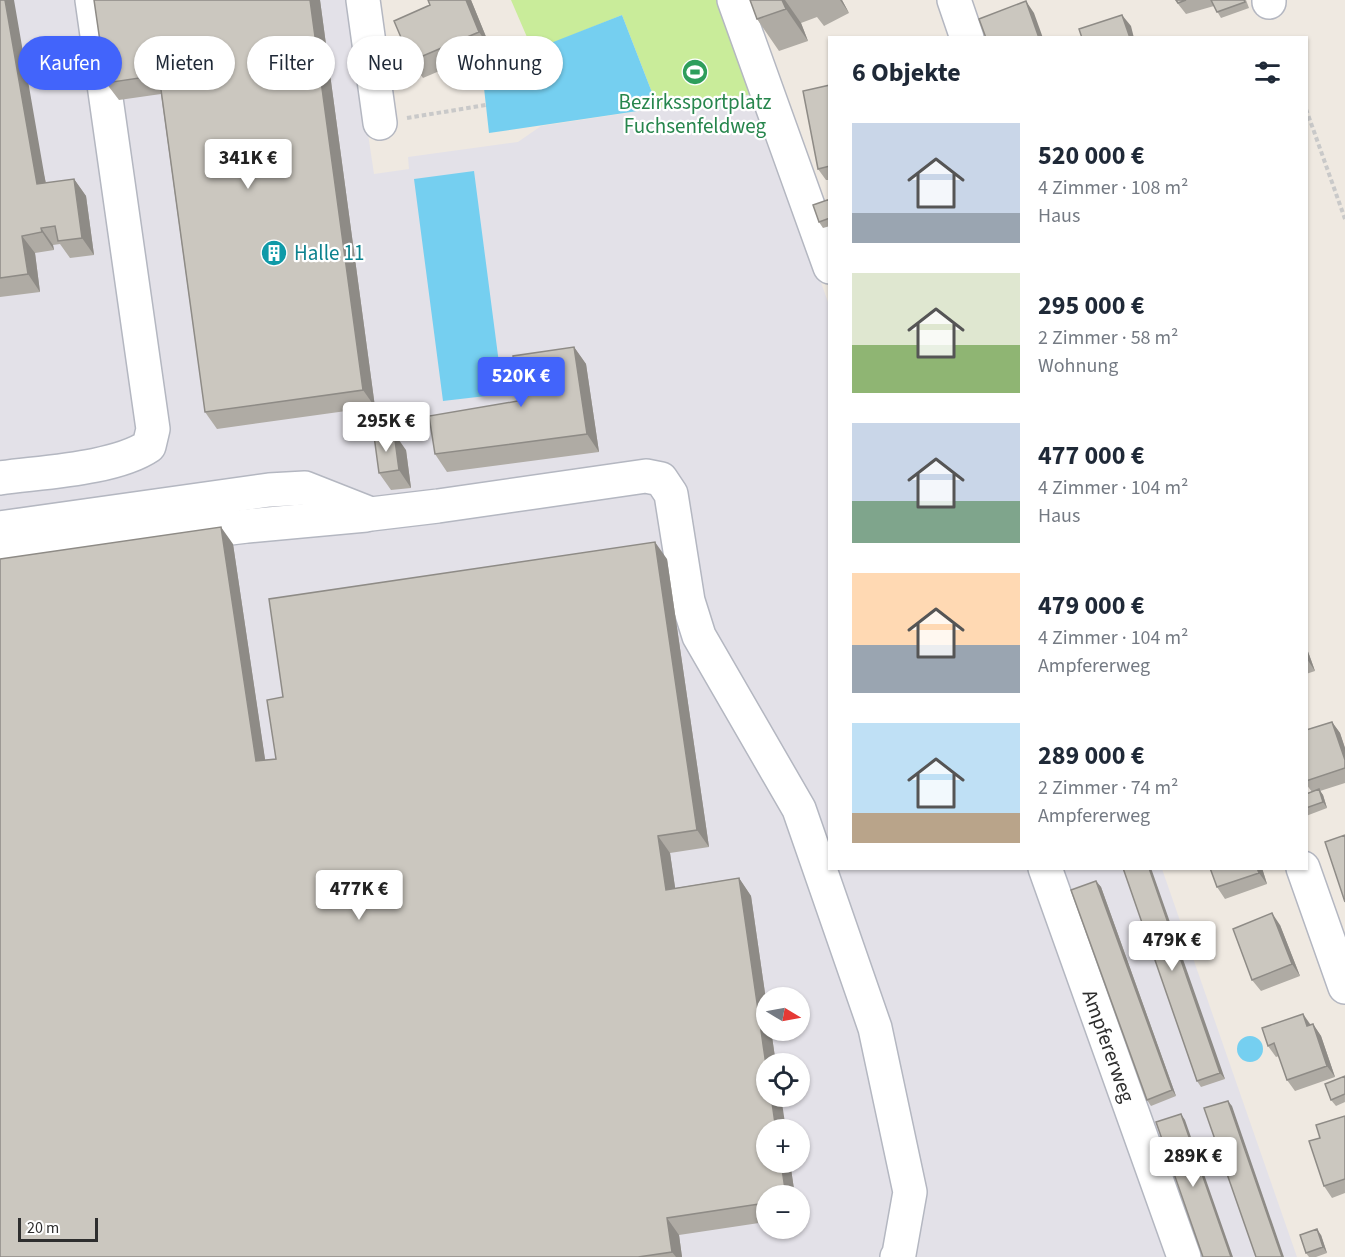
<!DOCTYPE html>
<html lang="de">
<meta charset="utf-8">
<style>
:root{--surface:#fff;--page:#f6f6f7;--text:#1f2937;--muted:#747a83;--accent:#4264fb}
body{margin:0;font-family:"Source Sans 3",sans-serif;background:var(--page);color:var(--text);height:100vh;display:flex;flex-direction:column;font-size:22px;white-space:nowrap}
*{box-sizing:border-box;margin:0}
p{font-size:20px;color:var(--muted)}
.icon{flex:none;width:33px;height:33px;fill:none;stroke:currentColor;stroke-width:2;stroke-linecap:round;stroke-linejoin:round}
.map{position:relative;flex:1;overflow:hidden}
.panel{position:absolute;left:828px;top:36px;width:480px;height:834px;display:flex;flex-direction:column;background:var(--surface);border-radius:0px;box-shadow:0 2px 4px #0004}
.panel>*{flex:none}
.top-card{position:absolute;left:18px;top:36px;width:570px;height:54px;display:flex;gap:12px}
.needle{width:39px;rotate:100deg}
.controls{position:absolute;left:756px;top:987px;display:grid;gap:12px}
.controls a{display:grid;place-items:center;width:54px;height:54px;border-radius:50%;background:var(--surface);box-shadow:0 2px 4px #0004;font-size:30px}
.scale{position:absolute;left:18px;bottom:15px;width:80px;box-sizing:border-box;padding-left:6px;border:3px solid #2e2e2e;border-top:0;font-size:16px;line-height:21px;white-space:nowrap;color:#2e2e2e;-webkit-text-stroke:4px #fff;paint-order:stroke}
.price{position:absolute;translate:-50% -51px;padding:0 14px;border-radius:6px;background:#fff;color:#222;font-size:20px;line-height:39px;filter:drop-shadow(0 2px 3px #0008)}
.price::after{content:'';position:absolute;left:50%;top:36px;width:18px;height:14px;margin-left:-9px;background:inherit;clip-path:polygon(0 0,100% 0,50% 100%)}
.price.selected{background:var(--accent);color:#fff}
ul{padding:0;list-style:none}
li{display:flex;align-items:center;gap:18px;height:150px;padding:0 24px}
li span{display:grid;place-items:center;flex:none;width:168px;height:120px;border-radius:0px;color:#555}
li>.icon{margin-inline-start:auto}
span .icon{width:72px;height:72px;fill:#fffc;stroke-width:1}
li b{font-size:26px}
h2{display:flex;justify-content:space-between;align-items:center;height:72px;padding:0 24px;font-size:26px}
.chip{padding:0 21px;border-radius:27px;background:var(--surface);box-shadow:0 2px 4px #0004;font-size:21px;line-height:54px}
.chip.selected{background:var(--accent);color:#fff}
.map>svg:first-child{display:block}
</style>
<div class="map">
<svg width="1345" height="1257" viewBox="0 0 1345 1257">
<rect width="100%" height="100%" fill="#efe9e1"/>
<!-- industrial -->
<path fill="#e3e1e8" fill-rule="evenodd" d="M0,0h348l26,174 35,-5 -1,-12 110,-15 23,-16 213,-32 75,211 1,563 201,1 141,388h-1172zM766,998h34v32h-34zM766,1064h34v32h-34zM766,1130h34v32h-34zM766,1196h34v32h-34z
M1061,869h101l135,388h-100z"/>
<!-- pitch -->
<path fill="#c9ec9a" d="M511,0h208l35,94 -96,14 -36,-93 -89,36z"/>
<!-- water -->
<path fill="#75cff0" d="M622,15l36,93 -169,25 -7,-63z
M474,171l29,223 -60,7 -29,-222z
M1237 1049a13 13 0 1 1 26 0a13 13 0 1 1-26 0Z"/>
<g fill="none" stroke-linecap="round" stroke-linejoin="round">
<!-- minor casing -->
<g stroke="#b4b7c1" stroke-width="36">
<g id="minor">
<path d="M363,0l17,123"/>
<path d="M734,0l96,267"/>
<path d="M954,0l13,38"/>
<path d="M1269,0v2"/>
<path d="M0,478c42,-6 115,-9 149,-32l4,-17 -61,-429"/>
<path d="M0,528l269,-38 36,-2 66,26 67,-8 208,-30 15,3 10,15 17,107 11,35 100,173 76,219 35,164 -11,62 -2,3"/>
<path d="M0,556l247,-30 119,-11"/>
<path id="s1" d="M1045,868l139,389"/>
<path d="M1303,868l42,119"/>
</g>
</g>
<!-- path -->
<path stroke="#c9c9c9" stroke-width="4" stroke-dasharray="4.5 3" stroke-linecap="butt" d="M1306,109l39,110
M407,118l79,-13"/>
<!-- minor -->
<use href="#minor" stroke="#fff" stroke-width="33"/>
</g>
<!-- wall -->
<path fill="#afaba4" d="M0,0l46,183 28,-4 12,17 8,59 -24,3 -10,-14 -7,1 1,5 -19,3 5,39 -40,5z
M94,0h226l55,407 -158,22 -12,-17 -44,-318 -42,6 -13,-17z
M471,0l20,49 -68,29 -12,-17 19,-56z
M750,0h92l7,13 -25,13 -7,-9 -16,6 7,18 -29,10 -22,-32z
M1175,0h71l3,8 -28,10 -7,-12 -28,8z
M830,85v95h-4l-8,-11z
M830,199v27l-7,2 -4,-6z
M574,347l12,17 13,88 -152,20 -12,-18 83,-53z
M406,450l5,38 -20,2 -12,-17z
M233,544l32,216 11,-1 7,-62 384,-138 42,288 -39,6 5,35 64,-10 12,18 15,104v30h5l5,34h-10v98h24l5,34h-29v26l-87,13 3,22h-682z
M1306,646l9,25 -9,3z
M1332,722l8,11 5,15v35l-25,8 3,4 4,13 -21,8v-22l6,-2 -6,-8v-54z
M1123,868l102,211 -24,8 -4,-6z
M1262,868l5,16 -42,15 -8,-12z
M1096,881l5,6 75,209 -25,10 -4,-6z
M1280,925l20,51 -39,15 -9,-11z
M1303,1014l8,11 2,-1 8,12 14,41 -40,14 -8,-11 -8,-24 -3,1 -8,-11z
M1345,1076v26l-9,4 -5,-6z
M1345,1116v77l-13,5 -8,-12 -4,-48z
M1321,1235l6,18 -11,4h-7l-3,-4z"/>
<!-- shaded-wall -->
<path fill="#8e8b86" d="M5,0h9l35,202 -12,-18z
M310,0h10l55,407 -12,-17z
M466,0h5l20,49 -12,-17z
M782,0h3l16,23 7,18 -22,-32z
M840,0h2l7,13z
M1026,1l8,12 9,25h-4z
M1122,15l9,11 3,12h-4z
M74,179l12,17 8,59 -12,-17z
M41,228l12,17 1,5 -12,-18z
M22,236l13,17 5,39 -12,-18z
M574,347l12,17 13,88 -12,-18z
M394,433l12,17 5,38 -12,-18z
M221,527l12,17 35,235 -12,-18z
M655,542l12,17 42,288 -12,-17z
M1306,646l9,25 -8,-12z
M1332,722l8,11 5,15v12z
M1319,789l4,6 4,13 -4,-6z
M658,836l12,17 8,54 -12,-17z
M1149,868h2l74,211 -5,-6z
M1257,868h5l5,16 -8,-11z
M739,878l12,18 15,104v30h5l5,34h-10z
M1096,881l5,6 75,209 -4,-6z
M1272,913l8,12 20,51 -8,-12z
M1303,1014l8,12h-4z
M1313,1024l8,12 14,41 -8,-11z
M771,1096h10l5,34h-10z
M1228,1101l4,5 52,151h-2z
M1181,1114l4,6 48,137h-2z
M781,1162h9l5,34h-9z
M667,1218l12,17 3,22h-6l-4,-5z
M1317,1229l4,6 6,18 -4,-6z"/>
<!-- building -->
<path fill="#cbc7bf" stroke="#8e8b86" stroke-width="1.5" d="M0,0h5l32,184 37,-5 8,59 -24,3 -3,-15 -14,2 1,4 -20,4 6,38 -28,4z
M94,0h216l53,390 -158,22 -46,-337 -53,8z
M428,0h38l13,32 -68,29 -17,-40 36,-16z
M750,0h32l4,9 -29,10z
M1176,0h10l-8,3z
M1211,0h33l1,2 -28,10z
M1026,1l13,37h-53l-7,-19z
M1122,15l8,23h-48l-3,-9z
M830,85v81l-12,3 -15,-78z
M830,199v19l-11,4 -6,-17z
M574,347l13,87 -152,20 -6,-38 89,-15 -5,-45z
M394,433l5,37 -20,3 -5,-37z
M221,527l35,234 20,-2 -9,-59 16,-3 -14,-98 386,-57 42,288 -39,6 8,54 73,-12 27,187v31h5l5,34h-10v32h15l5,34h-20v7l-99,15 5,34 -34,5h-638v-698z
M1332,722l13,38v8l-39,13v-51z
M1319,789l4,13 -17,6v-14z
M1345,835v67l-20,-60z
M1123,868h26l71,205 -23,8z
M1210,868h47l2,5 -42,14z
M1096,881l76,209 -25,10 -76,-210z
M1272,913l20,51 -40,16 -19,-51z
M1303,1014l4,12 6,-2 14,42 -40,14 -13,-37 -6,3 -6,-18z
M1345,1076v18l-14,6 -6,-16z
M1228,1101l54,156h-26l-52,-149z
M1181,1114l50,143h-28l-47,-135z
M1345,1116v63l-21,7 -15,-45 11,-3 -4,-13z
M1317,1229l6,18 -17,6 -6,-18z"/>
<!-- icons -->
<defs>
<g id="stadium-disc" transform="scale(1.35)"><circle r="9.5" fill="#2e9e5b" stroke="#fff"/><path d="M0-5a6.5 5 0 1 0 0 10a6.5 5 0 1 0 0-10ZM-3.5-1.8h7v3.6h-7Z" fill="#fff"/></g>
<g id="building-disc" transform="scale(1.35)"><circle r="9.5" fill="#0f9aa8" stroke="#fff"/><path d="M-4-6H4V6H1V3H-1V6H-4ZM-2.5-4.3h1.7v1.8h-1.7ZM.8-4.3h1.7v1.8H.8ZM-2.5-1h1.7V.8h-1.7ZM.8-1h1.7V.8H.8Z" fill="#fff"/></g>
</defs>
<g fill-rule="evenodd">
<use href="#stadium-disc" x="695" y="72"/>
<use href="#building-disc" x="274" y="253"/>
</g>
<g text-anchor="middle" stroke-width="4.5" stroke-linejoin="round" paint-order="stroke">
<!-- leisure labels -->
<g font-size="21" fill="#27864d" stroke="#fff">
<text x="695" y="109">Bezirkssportplatz<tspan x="695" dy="24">Fuchsenfeldweg</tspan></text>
</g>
<!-- culture labels -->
<g font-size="21" fill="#0d838f" stroke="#fff" text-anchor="start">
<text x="294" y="260">Halle 11</text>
</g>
<!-- street labels -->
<g font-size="21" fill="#2e2e2e" stroke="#fff">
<text dy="7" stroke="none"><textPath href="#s1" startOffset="189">Ampfererweg</textPath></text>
</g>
</g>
</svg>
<div class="controls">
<a><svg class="needle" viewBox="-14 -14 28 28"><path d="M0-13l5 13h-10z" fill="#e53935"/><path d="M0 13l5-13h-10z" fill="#747a83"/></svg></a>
<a><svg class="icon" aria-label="locate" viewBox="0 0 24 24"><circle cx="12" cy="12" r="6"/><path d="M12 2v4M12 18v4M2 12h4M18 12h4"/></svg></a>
<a>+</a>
<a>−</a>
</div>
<div class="scale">20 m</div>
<b class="price" style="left:248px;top:190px">341K €</b>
<b class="price selected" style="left:521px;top:408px">520K €</b>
<b class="price" style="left:386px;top:453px">295K €</b>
<b class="price" style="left:359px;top:921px">477K €</b>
<b class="price" style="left:1172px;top:972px">479K €</b>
<b class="price" style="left:1193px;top:1188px">289K €</b>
<div class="top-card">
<a class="chip selected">Kaufen</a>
<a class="chip">Mieten</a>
<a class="chip">Filter</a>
<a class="chip">Neu</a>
<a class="chip">Wohnung</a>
</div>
<section class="panel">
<h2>6 Objekte<svg class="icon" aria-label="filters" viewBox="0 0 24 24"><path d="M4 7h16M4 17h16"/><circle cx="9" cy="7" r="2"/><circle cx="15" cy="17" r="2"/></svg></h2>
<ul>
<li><span style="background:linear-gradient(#c9d6e8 75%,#9aa5b1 0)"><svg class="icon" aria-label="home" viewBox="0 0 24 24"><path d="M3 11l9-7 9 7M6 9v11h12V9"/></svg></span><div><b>520 000 €</b><p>4 Zimmer · 108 m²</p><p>Haus</p></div></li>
<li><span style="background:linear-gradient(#dfe7d0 60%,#8fb573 0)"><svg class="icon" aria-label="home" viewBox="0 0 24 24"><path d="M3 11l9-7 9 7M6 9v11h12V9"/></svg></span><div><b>295 000 €</b><p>2 Zimmer · 58 m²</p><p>Wohnung</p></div></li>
<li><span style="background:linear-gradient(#c9d6e8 65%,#7fa58c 0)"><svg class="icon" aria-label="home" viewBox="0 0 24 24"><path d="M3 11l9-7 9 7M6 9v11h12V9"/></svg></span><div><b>477 000 €</b><p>4 Zimmer · 104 m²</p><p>Haus</p></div></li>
<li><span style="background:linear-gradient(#ffd9b3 60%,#9aa5b1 0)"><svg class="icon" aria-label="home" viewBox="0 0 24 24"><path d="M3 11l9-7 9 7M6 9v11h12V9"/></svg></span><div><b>479 000 €</b><p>4 Zimmer · 104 m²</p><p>Ampfererweg</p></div></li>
<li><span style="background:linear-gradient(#bfe0f5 75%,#b9a48a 0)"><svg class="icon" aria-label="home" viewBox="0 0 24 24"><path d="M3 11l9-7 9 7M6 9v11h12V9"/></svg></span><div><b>289 000 €</b><p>2 Zimmer · 74 m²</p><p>Ampfererweg</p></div></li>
</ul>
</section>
</div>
